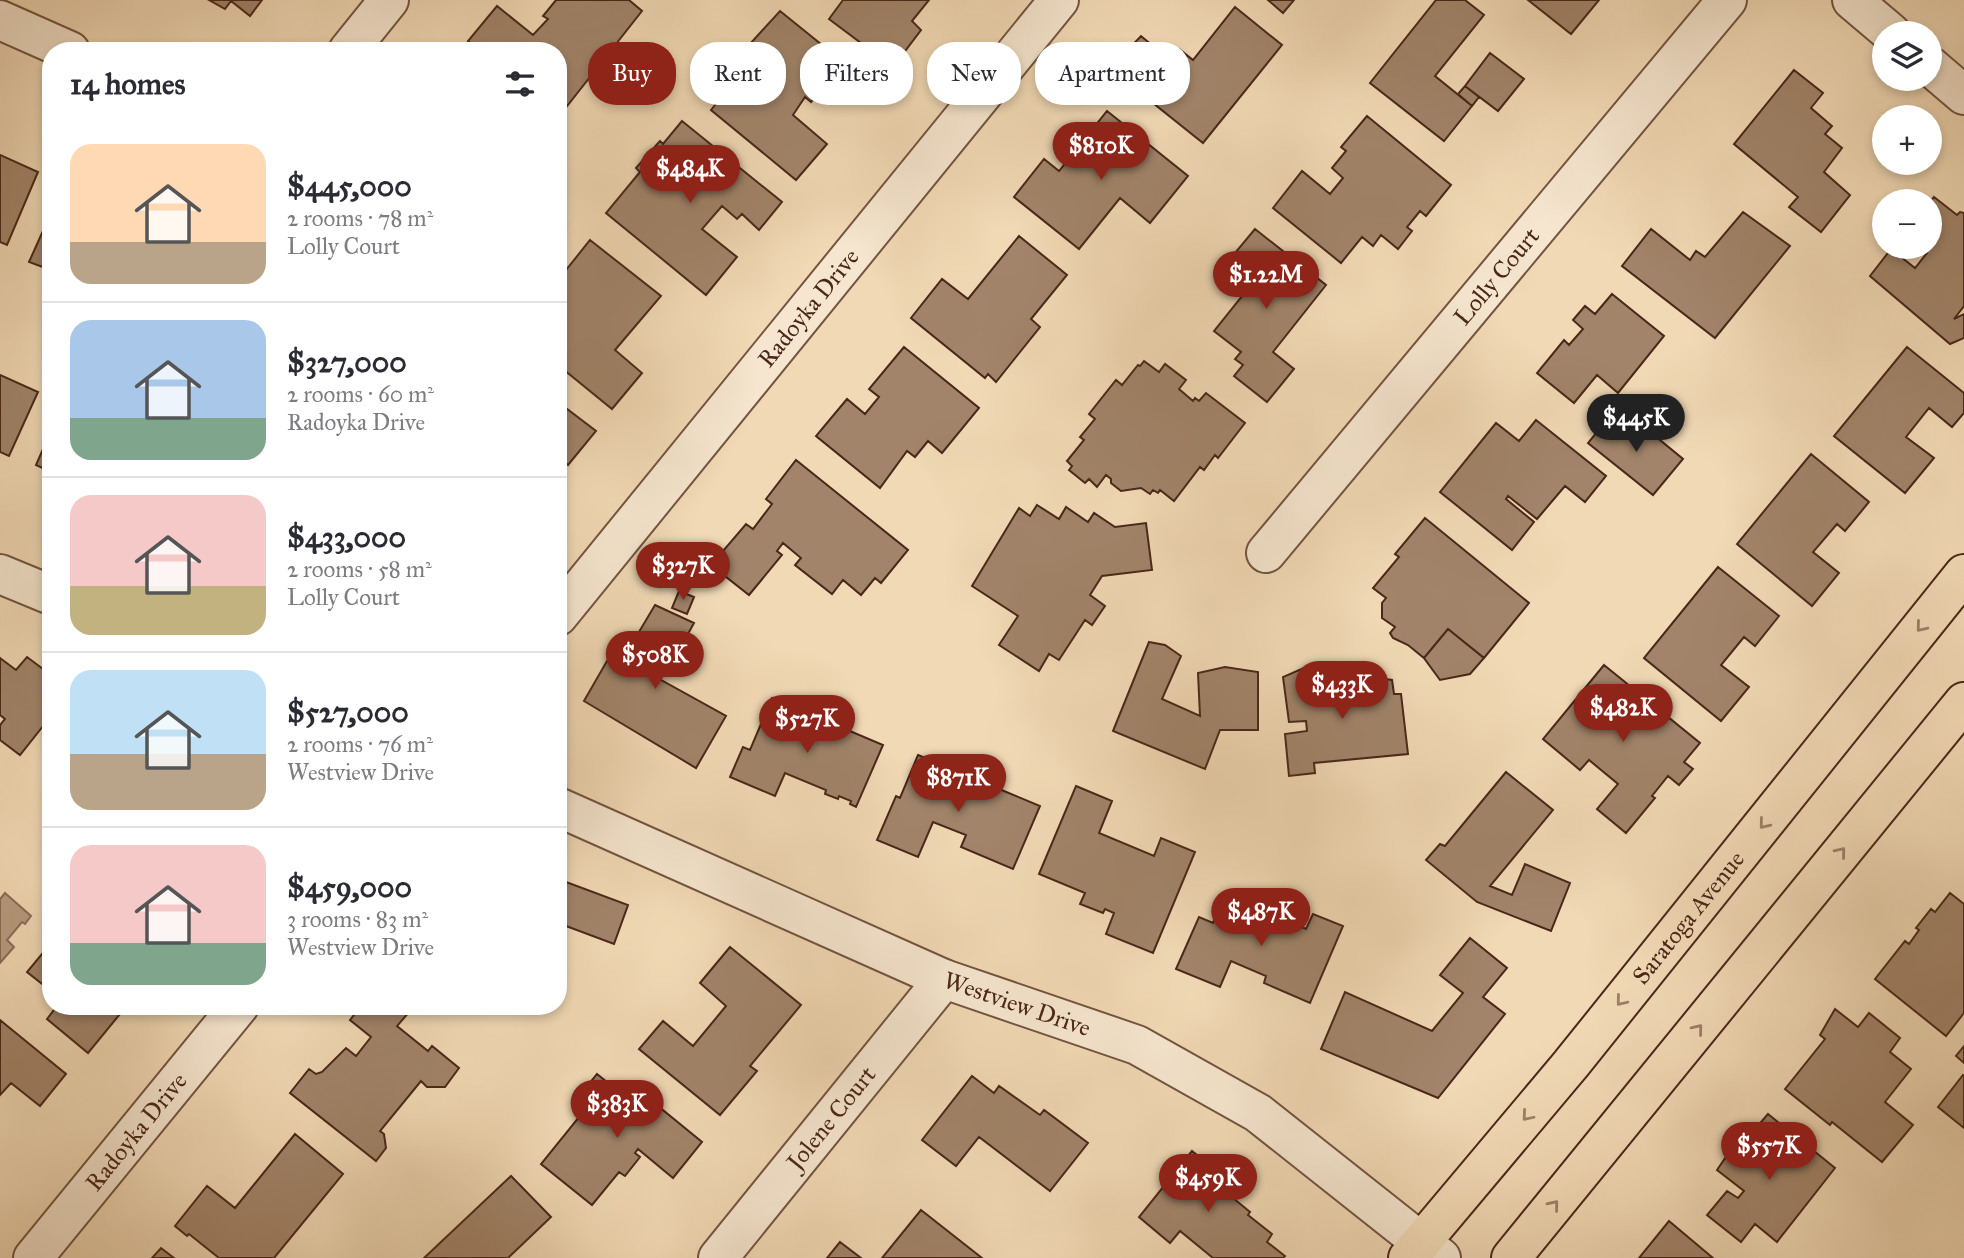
<!DOCTYPE html>
<meta charset="utf-8">
<style>
:root{--surface:#fff;--page:#f2f2f3;--text:#2b2b33;--muted:#7c7c81;--line:#e1e1e2;--accent:#8f2418}
body{margin:0;font-family:"IM FELL Great Primer",serif;background:var(--page);color:var(--text);height:100vh;display:flex;flex-direction:column;font-size:26px;white-space:nowrap}
*{box-sizing:border-box;margin:0}
p{font-size:23px;color:var(--muted)}
.icon{flex:none;width:38px;height:38px;fill:none;stroke:currentColor;stroke-width:2;stroke-linecap:round;stroke-linejoin:round}
.map{position:relative;flex:1;overflow:hidden}
.sheet{position:absolute;left:42px;top:42px;width:525px;height:973px;display:flex;flex-direction:column;background:var(--surface);border-radius:28px;box-shadow:0 4px 10px #0003}
.sheet>*{flex:none}
.guide{position:absolute;left:588px;top:42px;width:665px;height:63px;display:flex;gap:14px}
.buttons{position:absolute;left:1872px;top:21px;display:grid;gap:14px}
.buttons a{display:grid;place-items:center;width:70px;height:70px;border-radius:50%;background:var(--surface);box-shadow:0 4px 10px #0003;font-size:35px}
.price{position:absolute;translate:-50% -60px;padding:0 16px;border-radius:24px;background:var(--accent);color:#fff;font-size:23px;line-height:46px;filter:drop-shadow(0 2px 4px #0008)}
.price::after{content:'';position:absolute;left:50%;top:42px;width:21px;height:16px;margin-left:-10px;background:inherit;clip-path:polygon(0 0,100% 0,50% 100%)}
.price.on{background:#222;color:#fff}
ul{padding:0;list-style:none}
li{display:flex;align-items:center;gap:21px;height:175px;padding:0 28px}
li+li{border-top:2px solid var(--line)}
li span{display:grid;place-items:center;flex:none;width:196px;height:140px;border-radius:21px;color:#555}
li>.icon{margin-inline-start:auto}
span .icon{width:84px;height:84px;fill:#fffc;stroke-width:1}
li b{font-size:30px}
h2{display:flex;justify-content:space-between;align-items:center;height:84px;padding:0 28px;font-size:30px}
.tag{padding:0 24px;border-radius:28px;background:var(--surface);box-shadow:0 4px 10px #0003;font-size:24px;line-height:63px}
.tag.on{background:var(--accent);color:#fff}
.map>svg:first-child{display:block}
</style>
<div class="map">
<svg width="1964" height="1258" viewBox="0 0 1964 1258">
<rect width="100%" height="100%" fill="#f1d9b5"/>
<filter id="stains"><feTurbulence type="fractalNoise" baseFrequency=".00286" numOctaves="4"/><feColorMatrix values="0 0 0 0 .2 0 0 0 0 .09 0 0 0 0 .02 0 0 0 .5 -.17"/></filter>
<radialGradient id="worn" r=".72"><stop offset=".6" stop-color="#630" stop-opacity="0"/><stop offset="1" stop-color="#630" stop-opacity=".3"/></radialGradient>
<!-- water -->
<path fill="#b89c80" stroke="#8c6d57" stroke-width="2" d="M5,893l26,23 -6,8 -3,-2 -15,18 7,7 -14,16v-64z"/>
<!-- building -->
<path fill="#a1846a" stroke="#4a2719" stroke-width="2" d="M209,0h53l-12,16 -19,-15 -6,8z
M556,0h73l13,11 -82,104 -2,-2v-62h-77l-13,-10 29,-35 36,29 15,-16 -5,-3z
M843,0h86l-17,21 9,9 -28,37 -64,-48z
M1268,0h26l-11,13z
M1436,0h29l19,15 -49,61 37,30 -28,35 -74,-58z
M1528,0h71l-28,34z
M1235,7l47,38 -79,98 -90,-72 8,-10 -2,-2 22,-23 29,24 9,-11 14,11z
M780,11l63,51 -32,40 -6,-5 -12,18 34,29 -31,36 -85,-70 47,-59 -8,-7z
M1490,53l34,26 -26,32 -33,-25z
M1794,70l29,23 -12,15 21,18 -7,8 17,14 -18,24 26,23 -29,37 -32,-25 9,-10 -64,-53z
M1465,86l14,11 -7,9 -14,-12z
M1107,111l81,65 -38,47 -30,-25 -41,51 -65,-52 30,-38 15,12z
M1367,116l84,69 -25,31 -6,-5 -13,16 5,4 -14,18 -17,-14 -8,11 -11,-9 -21,26 -68,-55 29,-37 28,23 13,-16 -11,-10 14,-17 -5,-4z
M682,121l100,81 -23,28 -17,-16 -5,5 -15,-13 -20,23 35,28 -31,38 -100,-82 34,-41 -4,-4 24,-27 3,3z
M0,155l38,17 -31,73 -7,-3z
M1934,197l23,18 3,-3 4,1v93l-10,13 10,-5v24l-14,6 -80,-68 21,-27 24,19 12,-15 -8,-6h11v-45z
M1743,212l47,34 -75,92 -93,-72 29,-37 39,31 6,-9 9,6z
M51,213v57l-22,-8z
M1255,229l71,56 -53,67 21,17 -27,33 -33,-26 9,-11 -8,-6 6,-7 -27,-21 37,-46 -26,-20z
M1019,236l48,39 -36,44 9,8 -44,55 -8,-8 -3,4 -74,-60 31,-39 26,20z
M590,240l71,56 -46,54 27,23 -30,36 -54,-44v-85z
M1612,294l52,42 -46,57 -21,-18 -23,28 -37,-30 27,-33 5,5 14,-16 -10,-9 12,-14 10,8z
M904,347l75,61 -37,45 -14,-12 -13,16 -8,-6 -27,37 -64,-52 31,-37 18,15 14,-17 -10,-8z
M1907,347l57,46v20l-12,14 -23,-19 -23,29 28,21 -29,35 -71,-57z
M1144,361l15,11 6,-8 21,16 -7,9 14,12 2,-3 4,3 7,-8 39,30 -27,35 -3,-3 -11,15 -4,-3 -26,34 -14,-11 -2,3 -5,-3 -3,4 -9,-6 -20,3 -10,-8v-4l-5,-4 -9,12 -8,-8 -4,4 -16,-13 3,-4 -5,-5 17,-21 -4,-3 15,-18 -6,-5 27,-34 6,5 16,-20 2,1z
M0,375l38,17 -29,64 -9,-4z
M558,402l38,29 -28,34 -10,-8z
M1611,415l31,25 7,-9 34,28 -30,36 -65,-52z
M1536,420l70,56 -21,26 -20,-16 -28,33 -29,-23 -2,3 28,23 -22,28 -72,-58 56,-69 23,18z
M51,431v41l-15,-7z
M1811,454l58,48 -24,29 -8,-7 -24,28 26,21 -27,33 -75,-62z
M796,460l112,90 -27,33 -6,-5 -14,17 -18,-15 -11,14 -37,-29 6,-7 -18,-15 -6,8 5,4 -33,40 -38,-30 35,-41 7,5 19,-25 -6,-5z
M1037,505l22,14 7,-12 22,15 6,-9 21,14 31,-4 6,47 -50,6 -12,19 15,11 -13,19 -7,-5 -26,40 -10,-6 -10,17 -40,-26 19,-29 -46,-30 47,-78 11,8z
M1425,518l104,85 -45,55 -36,-29 -24,29 -16,-13 -15,-7 -3,-5 5,-6 -13,-9v-15l4,-5 -13,-10 26,-31 -4,-3z
M1718,567l61,49 -24,30 -11,-9 -23,28 28,22 -28,34 -77,-63z
M679,591l15,6 -7,17 -15,-6z
M655,605l39,18 -23,42 -6,-3 -11,14 72,40 -30,52 -112,-67 27,-47 20,-20 5,3z
M1448,629l36,29 -14,16 -30,6 -16,-22z
M1149,642l16,3 16,11 -19,43 38,17 -2,-43 27,-6 33,5v58h-38l-15,39 -92,-38z
M27,657l24,18v41l-31,39 -20,-15v-15l5,-6 -5,-4v-57l16,12z
M1604,665l96,78 -16,19 9,7 -14,16 -11,-9 -16,20 3,2 -29,35 -29,-24 21,-25 -29,-24 -9,10 -37,-31z
M1306,667l23,4 4,30 17,-2 -2,-15 21,-7 23,3 2,14h7l7,60 -94,9 1,10 -26,3 -4,-42 22,-3 -1,-10 -17,1 -6,-45z
M772,698l111,47 -27,62 -6,-3 1,-3 -12,-5 -1,3 -13,-5 1,-4 -41,-17 -10,23 -45,-19 13,-30 7,3z
M918,755l122,51 -27,63 -52,-22 5,-12 -33,-13 -15,35 -41,-17 19,-44 4,2z
M1506,772l47,38 -63,76 22,9 13,-31 45,19 -19,48 -74,-29 -51,-42 14,-16 5,2z
M1076,786l36,15 -13,32 55,23 7,-18 34,14 -42,101 -47,-19 8,-21 -9,-4 -2,4 -23,-9 5,-11 -46,-19z
M558,879l70,26 -14,39 -56,-21z
M1950,893l14,11v109l-18,23 -71,-57 30,-38 4,3 10,-14 -3,-2 15,-19 4,3z
M1225,894l81,35 7,-15 30,12 -33,77 -46,-20 2,-7 -35,-15 -11,26 -44,-18 23,-52 14,6z
M1470,938l37,30 -24,29 22,17 -67,84 -117,-49 24,-57 87,39 31,-38 -23,-18z
M51,943v48l-24,-19z
M730,947l71,58 -51,61 7,5 -37,44 -81,-66 24,-28 30,25 33,-40 -26,-23z
M57,1006h54l9,8 -32,39 -41,-34z
M361,1006h43l6,5 -13,15 31,25 4,-5 27,22 -14,19h-18l-6,-6 -41,50 4,3 2,14 -10,13 -86,-68 19,-24 7,5 6,-2 24,-24 10,8 15,-19 -21,-17z
M1835,1009l23,18 11,-14 31,25 -10,14 21,17 -26,33 28,23 -31,37 -50,-40 -2,3 -45,-36 40,-50 -5,-4z
M0,1020l66,54 -26,32 -29,-23 -11,12z
M1964,1046v17l-8,-7z
M597,1074l31,25 9,-10 65,53 -29,36 -35,-29 -3,4 5,4 -15,19 -6,-4 -27,33 -51,-41 43,-53 -10,-8z
M1963,1075h1v53l-26,-21z
M972,1076l22,17 5,-7 41,29 4,-5 44,33 -38,48 -71,-54 -23,29 -34,-26z
M1768,1114l67,54 -58,74 -22,-18 -14,18 -34,-27 20,-24 11,7 6,-7 -27,-21 13,-19 4,3z
M295,1134l48,40 -69,84h-55l-30,-24 -2,2 -12,-10 32,-40 28,22z
M1192,1151l48,39 -7,8 17,14 -2,3 24,19 -5,8 18,14 -2,2h-70l-33,-27 -10,12 -31,-26z
M511,1176l40,41 -43,41h-84z
M921,1210l61,48h-100z
M1669,1221l44,37h-74z
M840,1242l21,16h-34z
M161,1248l13,10h-22z"/>
<g fill="none" stroke-linecap="round" stroke-linejoin="round">
<!-- minor casing -->
<g stroke="#745440" stroke-width="42">
<g id="minor">
<path d="M1852,0l39,33"/>
<path d="M0,20l70,31"/>
<path d="M348,51l41,-51"/>
<path d="M1930,66l34,29"/>
<path id="s1" d="M1266,553l461,-553"/>
<path d="M0,574l51,21"/>
<path id="s2" d="M558,616l501,-616"/>
<path id="s3" d="M558,807l386,172 193,66 121,68 183,145"/>
<path id="s4" d="M33,1258l206,-252"/>
<path id="s5" d="M718,1258l226,-279"/>
</g>
</g>
<!-- highway casing -->
<g stroke="#4a2719" stroke-width="42">
<g id="highway">
<path id="s6" d="M1408,1258l163,-194 393,-490"/>
<path d="M1511,1258l453,-556"/>
</g>
</g>
<!-- minor -->
<use href="#minor" stroke="#f6e6cf" stroke-width="38"/>
<!-- highway -->
<use href="#highway" stroke="#f1d9b5" stroke-width="38"/>
</g>
<!-- one-way arrows -->
<defs><path id="oneway-chevron" d="M-2-3.5L2.5 0L-2 3.5" fill="none" stroke-width="1.6" stroke-linecap="round" stroke-linejoin="round" transform="scale(1.75)"/></defs>
<g stroke="#9e8067">
<use href="#oneway-chevron" transform="translate(1921 627) rotate(129)"/>
<use href="#oneway-chevron" transform="translate(1764 824) rotate(129)"/>
<use href="#oneway-chevron" transform="translate(1841 852) rotate(-51)"/>
<use href="#oneway-chevron" transform="translate(1621 1001) rotate(129)"/>
<use href="#oneway-chevron" transform="translate(1698 1029) rotate(-51)"/>
<use href="#oneway-chevron" transform="translate(1527 1116) rotate(130)"/>
<use href="#oneway-chevron" transform="translate(1554 1205) rotate(-51)"/>
</g>
<g text-anchor="middle" stroke-width="5" stroke-linejoin="round" paint-order="stroke">
<!-- street labels -->
<g font-size="24" fill="#4a2719" stroke="#f6e6cf">
<text dy="8" stroke="none"><textPath href="#s1" startOffset="360">Lolly Court</textPath></text>
<text dy="8" stroke="none"><textPath href="#s2" startOffset="397">Radoyka Drive</textPath></text>
<text dy="8" stroke="none"><textPath href="#s6" startOffset="441">Saratoga Avenue</textPath></text>
<text dy="8" stroke="none"><textPath href="#s3" startOffset="500">Westview Drive</textPath></text>
<text dy="8" stroke="none"><textPath href="#s5" startOffset="180">Jolene Court</textPath></text>
<text dy="8" stroke="none"><textPath href="#s4" startOffset="163">Radoyka Drive</textPath></text>
</g>
</g>
<rect width="100%" height="100%" filter="url(#stains)"/>
<rect width="100%" height="100%" fill="url(#worn)"/>
</svg>
<div class="buttons">
<a><svg class="icon" aria-label="layers" viewBox="0 0 24 24"><path d="M12 4l9 5-9 5-9-5zM3 14l9 5 9-5"/></svg></a>
<a>+</a>
<a>−</a>
</div>
<b class="price" style="left:1101px;top:182px">$810K</b>
<b class="price" style="left:690px;top:205px">$484K</b>
<b class="price" style="left:1266px;top:311px">$1.22M</b>
<b class="price on" style="left:1636px;top:454px">$445K</b>
<b class="price" style="left:683px;top:602px">$327K</b>
<b class="price" style="left:655px;top:691px">$508K</b>
<b class="price" style="left:1342px;top:721px">$433K</b>
<b class="price" style="left:1623px;top:744px">$482K</b>
<b class="price" style="left:807px;top:755px">$527K</b>
<b class="price" style="left:958px;top:814px">$871K</b>
<b class="price" style="left:1261px;top:948px">$487K</b>
<b class="price" style="left:617px;top:1140px">$383K</b>
<b class="price" style="left:1769px;top:1182px">$557K</b>
<b class="price" style="left:1208px;top:1214px">$459K</b>
<div class="guide">
<a class="tag on">Buy</a>
<a class="tag">Rent</a>
<a class="tag">Filters</a>
<a class="tag">New</a>
<a class="tag">Apartment</a>
</div>
<section class="sheet">
<h2>14 homes<svg class="icon" aria-label="filters" viewBox="0 0 24 24"><path d="M4 7h16M4 17h16"/><circle cx="9" cy="7" r="2"/><circle cx="15" cy="17" r="2"/></svg></h2>
<ul>
<li><span style="background:linear-gradient(#ffd9b3 70%,#b9a48a 0)"><svg class="icon" aria-label="home" viewBox="0 0 24 24"><path d="M3 11l9-7 9 7M6 9v11h12V9"/></svg></span><div><b>$445,000</b><p>2 rooms · 78 m²</p><p>Lolly Court</p></div></li>
<li><span style="background:linear-gradient(#a9c7e8 70%,#7fa58c 0)"><svg class="icon" aria-label="home" viewBox="0 0 24 24"><path d="M3 11l9-7 9 7M6 9v11h12V9"/></svg></span><div><b>$327,000</b><p>2 rooms · 60 m²</p><p>Radoyka Drive</p></div></li>
<li><span style="background:linear-gradient(#f6c9c9 65%,#c2b280 0)"><svg class="icon" aria-label="home" viewBox="0 0 24 24"><path d="M3 11l9-7 9 7M6 9v11h12V9"/></svg></span><div><b>$433,000</b><p>2 rooms · 58 m²</p><p>Lolly Court</p></div></li>
<li><span style="background:linear-gradient(#bfe0f5 60%,#b9a48a 0)"><svg class="icon" aria-label="home" viewBox="0 0 24 24"><path d="M3 11l9-7 9 7M6 9v11h12V9"/></svg></span><div><b>$527,000</b><p>2 rooms · 76 m²</p><p>Westview Drive</p></div></li>
<li><span style="background:linear-gradient(#f6c9c9 70%,#7fa58c 0)"><svg class="icon" aria-label="home" viewBox="0 0 24 24"><path d="M3 11l9-7 9 7M6 9v11h12V9"/></svg></span><div><b>$459,000</b><p>3 rooms · 83 m²</p><p>Westview Drive</p></div></li>
</ul>
</section>
</div>
